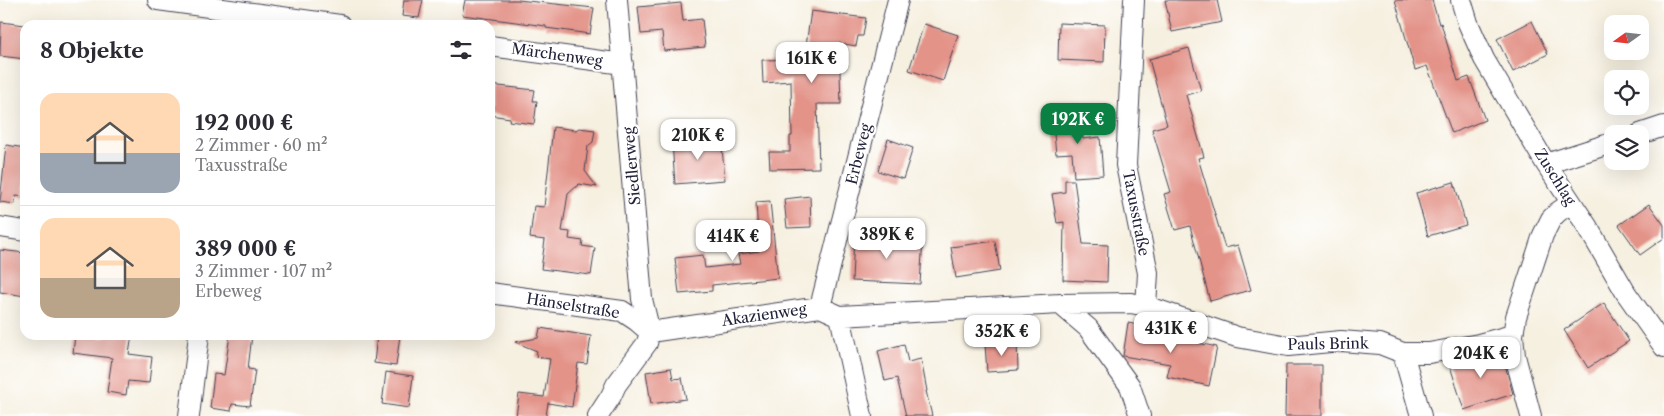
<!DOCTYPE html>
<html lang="de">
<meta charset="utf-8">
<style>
:root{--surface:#fff;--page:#f2f2f3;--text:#2b2b33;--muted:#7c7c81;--line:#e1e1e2;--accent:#0b8043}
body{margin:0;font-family:"Libre Caslon Text",serif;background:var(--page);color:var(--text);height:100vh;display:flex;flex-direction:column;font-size:19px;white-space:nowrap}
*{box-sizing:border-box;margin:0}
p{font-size:16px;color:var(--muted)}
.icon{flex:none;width:28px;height:28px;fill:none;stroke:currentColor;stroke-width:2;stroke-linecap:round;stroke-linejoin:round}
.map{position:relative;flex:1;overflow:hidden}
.sheet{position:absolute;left:20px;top:20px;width:475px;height:320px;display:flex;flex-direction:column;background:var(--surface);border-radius:15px;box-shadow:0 5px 20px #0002}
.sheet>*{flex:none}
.needle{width:32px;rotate:255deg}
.controls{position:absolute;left:1604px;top:15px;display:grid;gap:10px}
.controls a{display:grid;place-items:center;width:45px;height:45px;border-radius:10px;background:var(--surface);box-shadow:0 5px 20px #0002;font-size:25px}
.price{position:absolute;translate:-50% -42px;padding:0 11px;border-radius:10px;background:#fff;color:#222;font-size:16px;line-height:32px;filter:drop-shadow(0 1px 2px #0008)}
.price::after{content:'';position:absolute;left:50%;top:30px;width:15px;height:11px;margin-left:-8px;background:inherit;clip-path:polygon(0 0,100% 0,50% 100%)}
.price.on{background:var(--accent);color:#fff}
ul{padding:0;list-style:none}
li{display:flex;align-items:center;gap:15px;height:125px;padding:0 20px}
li+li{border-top:1px solid var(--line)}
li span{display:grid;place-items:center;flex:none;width:140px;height:100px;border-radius:15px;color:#555}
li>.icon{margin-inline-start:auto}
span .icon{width:60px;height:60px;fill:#fffc;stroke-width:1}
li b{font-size:21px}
h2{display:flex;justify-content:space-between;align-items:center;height:60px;padding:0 20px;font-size:21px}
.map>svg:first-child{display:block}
</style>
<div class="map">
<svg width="1664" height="416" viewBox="0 0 1664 416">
<rect width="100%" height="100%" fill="#fff"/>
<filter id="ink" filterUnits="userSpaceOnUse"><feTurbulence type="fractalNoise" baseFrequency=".02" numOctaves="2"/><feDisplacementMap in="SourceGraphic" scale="10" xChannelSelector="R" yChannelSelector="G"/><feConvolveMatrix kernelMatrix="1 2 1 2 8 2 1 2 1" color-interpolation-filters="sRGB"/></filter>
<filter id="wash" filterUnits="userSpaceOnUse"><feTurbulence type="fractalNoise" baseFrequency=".0096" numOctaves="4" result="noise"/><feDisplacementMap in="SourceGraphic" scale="20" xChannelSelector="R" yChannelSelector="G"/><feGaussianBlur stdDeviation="1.12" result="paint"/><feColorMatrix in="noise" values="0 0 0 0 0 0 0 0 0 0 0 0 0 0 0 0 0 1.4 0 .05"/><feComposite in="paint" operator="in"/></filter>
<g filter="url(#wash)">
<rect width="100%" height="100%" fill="#f6f0e0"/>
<g id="blocks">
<!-- building -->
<path fill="#e39388" d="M404,0h19l-4,18 -17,-2z
M465,0h53l76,8 -4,26 -44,-6v-2l-84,-11z
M1165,0h52l5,22 -50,10z
M1395,0h37l7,24 2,-1 17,58 11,-4 16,43 -33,13 -25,-67 -12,4z
M681,3l2,18 19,-2 3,28 -41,4 -2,-19 -21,2 -3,-27z
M811,11l55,7 -3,18h-5l-2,10 -17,-3 2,61h-24l2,64 -49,1 -1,-17h21v-16h2l-1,-55 -28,2 -1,-23 42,-1z
M1532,21l16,33 -35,18 -16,-33z
M1,22l24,3v34l-25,-3z
M1059,23l46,2 -1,37 -46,-2z
M924,24l34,11 -15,46 -34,-11z
M1189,48l12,43 -15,4 18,62 -6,1 27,90 13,-3 13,45 -41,11 -20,-75 -15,4 -11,-36 7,-2 -19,-63 15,-4 -18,-66z
M490,85l45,5 -2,11h4l-3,23 -25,-3 1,-3 -20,-3z
M1080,113l3,26 17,-2 3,38 -29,2 -2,-24 -16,1 -4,-39z
M553,127l23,3 3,-2 16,2 -2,12 -5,4 -3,25 12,16 -18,-3 -11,10 -6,37 8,1 -1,7 14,2 -1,5 13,2 -4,27 -50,-6 4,-29 -15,-2 4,-32 10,1z
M721,137l4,43 -50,4 -3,-42z
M888,139l25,9 -10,31 -25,-8z
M6,145l19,3v49l-9,-1 -1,8 -15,-2z
M1065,180h9l9,64 25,1 -1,37 -44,-2 1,-58 -7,1 -5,-29 13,-2z
M1454,182l12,43 -38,11 -12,-43z
M810,196l1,31 -24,1 -3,-29z
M770,201l8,77 -66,7v6l-33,3 -4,-36 28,-3 2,13 35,-4 -2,-10 21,-3 -3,-49z
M1649,204l15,21v13l-24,17 -21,-30z
M854,235l69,4 -3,45 -68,-3z
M995,241l5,30 -44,7 -5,-31z
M0,250l25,3v43l-25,-4z
M1604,303l25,38 -41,27 -24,-38z
M1128,323l33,6 -1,6 57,12 -8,39 -42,-9 3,-13 -47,-8z
M540,328l51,8 -4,28 -9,-1 -6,44 -24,-4 -2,13h-30l3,-22 25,3 6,-38 -14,-2 1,-6 -22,-9 23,-4z
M75,335l30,3 1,-3h26l-3,19 23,3 -3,26 -21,-2 -2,14 -19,-3 5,-34 -39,-5z
M230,335h22l-4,34 7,1 -5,36 -18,-2 -1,7 -21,-3 4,-34 10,1z
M377,335h23l-4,31 -22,-3z
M1017,342l1,28 -31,2 -2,-28z
M904,344l4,18 13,-3 6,32h-1l6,25h-26l-9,-38 -12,3 -7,-30z
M1501,350l12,44 -49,16 -15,-47z
M1286,365h36v51h-37z
M671,368l2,11 9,-1 4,21 -35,5 -5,-32z
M386,372l27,4 -4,32 -27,-4z"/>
</g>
</g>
<g filter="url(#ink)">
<use href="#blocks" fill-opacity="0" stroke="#424154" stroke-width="1"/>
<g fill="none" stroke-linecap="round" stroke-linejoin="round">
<!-- minor casing -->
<g stroke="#424154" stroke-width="22">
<path id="minor" d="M158,0l182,25
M1134,0l-8,165 22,108 -2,33
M1461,0l7,23 16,36 62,105 41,62 39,67 38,54
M490,46l133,18
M1640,134l24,-8
M1546,164l66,-21
M0,227l25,4
M490,293l132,18 15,10 13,11
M1060,304l28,24 42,58 10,30
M820,307l78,-307
M840,316l22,100
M650,332l170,-25 20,9 220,-12 71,-1 15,3 91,31 51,9 53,-5 39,3 23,9h26l50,-9 34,-9
M1403,353l18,63
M189,416l10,-81
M598,416l13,-20 5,-11 31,-42 3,-11 -8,-33 -25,-299
M1531,416l-16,-60 -2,-21 3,-18 27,-82 8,-16 7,-7 13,-9"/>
</g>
<!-- minor -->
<use href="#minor" stroke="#fff" stroke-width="20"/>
</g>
</g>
<g text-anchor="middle" stroke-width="4.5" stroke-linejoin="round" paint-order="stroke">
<!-- street labels -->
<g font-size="15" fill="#22223b" stroke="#fff">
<text transform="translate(557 55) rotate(8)" y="5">Märchenweg</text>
<text transform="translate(859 154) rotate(-76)" y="5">Erbeweg</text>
<text transform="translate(632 166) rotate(-95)" y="5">Siedlerweg</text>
<text transform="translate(1555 177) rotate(58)" y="5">Zuschlag</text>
<text transform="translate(1136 213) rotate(79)" y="5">Taxusstraße</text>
<text transform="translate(573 306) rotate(9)" y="5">Hänselstraße</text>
<text transform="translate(764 315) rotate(-8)" y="5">Akazienweg</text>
<text transform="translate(1328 344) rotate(-1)" y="5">Pauls Brink</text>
</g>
</g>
</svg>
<div class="controls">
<a><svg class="needle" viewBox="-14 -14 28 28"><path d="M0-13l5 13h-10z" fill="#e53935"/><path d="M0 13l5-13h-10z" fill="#7c7c81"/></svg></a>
<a><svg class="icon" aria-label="locate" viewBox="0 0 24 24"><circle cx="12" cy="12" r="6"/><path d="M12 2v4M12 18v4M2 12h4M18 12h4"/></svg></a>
<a><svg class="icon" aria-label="layers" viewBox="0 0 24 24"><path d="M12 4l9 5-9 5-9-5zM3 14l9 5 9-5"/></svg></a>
</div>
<b class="price" style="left:812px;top:84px">161K €</b>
<b class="price on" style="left:1078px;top:145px">192K €</b>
<b class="price" style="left:698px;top:161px">210K €</b>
<b class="price" style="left:887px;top:260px">389K €</b>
<b class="price" style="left:733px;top:262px">414K €</b>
<b class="price" style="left:1171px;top:354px">431K €</b>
<b class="price" style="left:1002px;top:357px">352K €</b>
<b class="price" style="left:1481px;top:379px">204K €</b>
<section class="sheet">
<h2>8 Objekte<svg class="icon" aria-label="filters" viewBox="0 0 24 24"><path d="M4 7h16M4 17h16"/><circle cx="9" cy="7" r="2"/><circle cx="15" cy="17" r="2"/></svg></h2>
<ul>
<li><span style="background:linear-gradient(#ffd9b3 60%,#9aa5b1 0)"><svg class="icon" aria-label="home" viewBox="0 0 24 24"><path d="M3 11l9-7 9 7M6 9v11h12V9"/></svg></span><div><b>192 000 €</b><p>2 Zimmer · 60 m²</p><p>Taxusstraße</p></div></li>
<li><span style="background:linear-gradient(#ffd9b3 60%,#b9a48a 0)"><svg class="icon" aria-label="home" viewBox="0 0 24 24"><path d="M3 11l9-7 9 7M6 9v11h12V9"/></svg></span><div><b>389 000 €</b><p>3 Zimmer · 107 m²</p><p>Erbeweg</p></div></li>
</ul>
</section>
</div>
